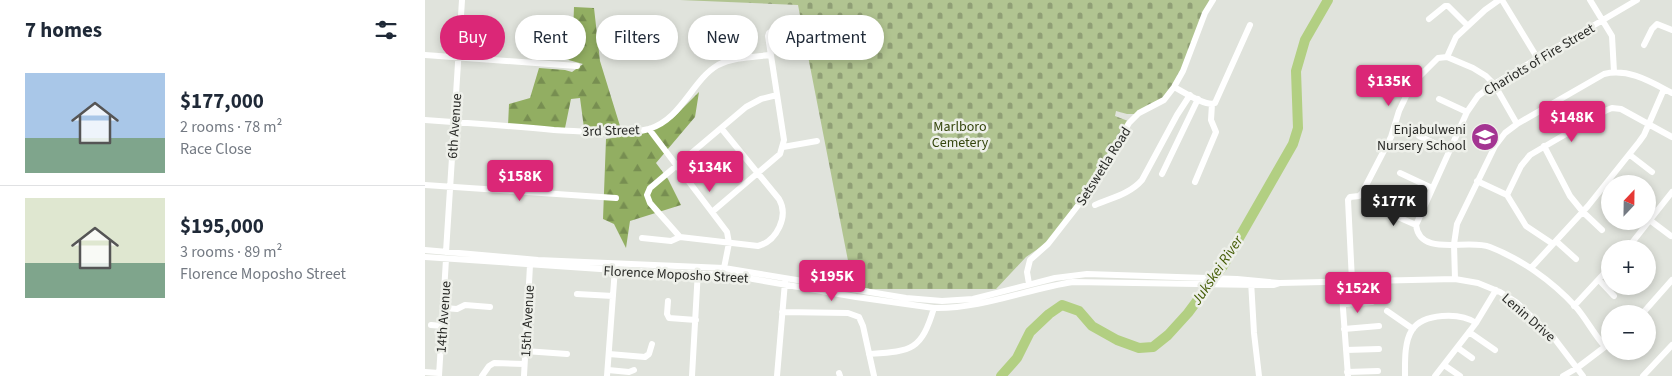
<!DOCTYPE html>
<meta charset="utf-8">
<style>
:root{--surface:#fff;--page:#f6f6f7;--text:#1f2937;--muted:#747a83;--line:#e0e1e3;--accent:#db2777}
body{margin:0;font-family:"Source Sans 3",sans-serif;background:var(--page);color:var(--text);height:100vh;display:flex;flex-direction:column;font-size:19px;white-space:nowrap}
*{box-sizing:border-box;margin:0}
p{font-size:16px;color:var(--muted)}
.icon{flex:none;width:28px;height:28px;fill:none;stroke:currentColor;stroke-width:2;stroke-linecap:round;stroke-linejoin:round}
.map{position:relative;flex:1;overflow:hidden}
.drawer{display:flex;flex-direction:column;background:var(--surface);width:425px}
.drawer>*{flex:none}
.banner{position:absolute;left:15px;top:15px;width:475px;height:45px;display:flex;gap:10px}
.needle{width:32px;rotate:22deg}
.tools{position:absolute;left:1176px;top:175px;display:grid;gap:10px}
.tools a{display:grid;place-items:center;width:55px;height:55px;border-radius:50%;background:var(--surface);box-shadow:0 2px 8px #0003;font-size:25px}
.price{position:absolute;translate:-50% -42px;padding:0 11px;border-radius:5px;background:var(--accent);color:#fff;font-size:16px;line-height:32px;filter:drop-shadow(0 1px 2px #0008)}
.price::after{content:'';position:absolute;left:50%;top:30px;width:15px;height:11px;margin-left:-8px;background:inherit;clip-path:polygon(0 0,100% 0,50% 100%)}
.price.current{background:#222;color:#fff}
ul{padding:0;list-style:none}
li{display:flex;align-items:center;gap:15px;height:125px;padding:0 25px}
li+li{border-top:1px solid var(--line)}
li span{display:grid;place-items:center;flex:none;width:140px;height:100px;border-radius:0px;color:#555}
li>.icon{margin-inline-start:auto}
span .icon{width:60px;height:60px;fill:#fffc;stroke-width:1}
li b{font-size:21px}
h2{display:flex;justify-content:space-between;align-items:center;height:60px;padding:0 25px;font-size:21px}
.chip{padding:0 18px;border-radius:22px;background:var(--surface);box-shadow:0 2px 8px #0003;font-size:18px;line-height:45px}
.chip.current{background:var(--accent);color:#fff}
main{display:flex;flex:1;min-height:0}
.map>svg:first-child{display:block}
</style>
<main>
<section class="drawer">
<h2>7 homes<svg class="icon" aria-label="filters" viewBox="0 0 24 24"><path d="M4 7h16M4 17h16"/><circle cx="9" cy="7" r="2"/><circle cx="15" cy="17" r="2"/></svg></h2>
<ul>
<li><span style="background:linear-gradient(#a9c7e8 65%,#7fa58c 0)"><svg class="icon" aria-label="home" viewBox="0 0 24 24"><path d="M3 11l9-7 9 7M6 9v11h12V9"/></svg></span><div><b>$177,000</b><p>2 rooms · 78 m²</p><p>Race Close</p></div></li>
<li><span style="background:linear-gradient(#dfe7d0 65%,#7fa58c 0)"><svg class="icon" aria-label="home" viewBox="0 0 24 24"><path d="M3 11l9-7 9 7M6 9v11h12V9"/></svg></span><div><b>$195,000</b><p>3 rooms · 89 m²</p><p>Florence Moposho Street</p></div></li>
</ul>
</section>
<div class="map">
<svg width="1247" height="376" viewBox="0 0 1247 376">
<defs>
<pattern id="forest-firs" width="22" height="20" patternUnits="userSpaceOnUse" patternTransform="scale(1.25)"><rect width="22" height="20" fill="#92ae62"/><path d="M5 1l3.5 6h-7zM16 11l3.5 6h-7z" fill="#778e51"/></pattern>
<pattern id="cemetery-stones" width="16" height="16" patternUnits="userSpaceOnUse" patternTransform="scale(1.25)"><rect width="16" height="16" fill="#b1c491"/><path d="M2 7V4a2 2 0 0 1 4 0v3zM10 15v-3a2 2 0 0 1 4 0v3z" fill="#909f76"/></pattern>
</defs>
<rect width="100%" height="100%" fill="#e0e3dc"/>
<!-- forest -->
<path fill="url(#forest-firs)" d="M149,7l20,1 6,53 20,65 -36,2 -4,-30 -9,1 -6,29 -57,-2 1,-22 21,-6 9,-30 26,2 7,2 11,-8 -36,-10 2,-20 24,-1z
M274,92l-4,25 -39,46 12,16 13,26 -51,16 -4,27 -12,-24 -11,-5 3,-80 31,-5 35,-15z"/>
<!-- cemetery -->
<path fill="url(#cemetery-stones)" d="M255,0h532l-33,78 -13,20 -31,16h-8l-11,-3 -1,5 13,5 -31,54 -49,67 -22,15 -30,32h-126l-5,-1 -6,-7h-7l-54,-276z"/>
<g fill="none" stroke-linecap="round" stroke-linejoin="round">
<!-- river -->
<path stroke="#b2cf82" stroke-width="10" d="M576,376l16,-18 13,-26 19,-18 13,-9 17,6 13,15 25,14 22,8 14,-1 15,-12 20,-22 35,-47 70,-122 5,-16 -2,-57 9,-31 23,-40"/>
<!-- minor -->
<path stroke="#fff" stroke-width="6" d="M1077,0l36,59
M1165,0l22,36 2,36
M1004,19l16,-13h3l20,20
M1219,45l8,-16 5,-5 15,6
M0,55l152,11
M1022,57l9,-20 29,-27 14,-10
M749,87c10,5 32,20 41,16l35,-78
M1014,99l28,13
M0,120c43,3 86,6 129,10 27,1 69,6 95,-1 33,-10 43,-49 69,-64 15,-8 36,-8 52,-10
M224,129l78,103 2,11 -5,25
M994,136l30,14
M1119,146l26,50 13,16 19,18
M358,147l34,-6
M1205,155l22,17
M975,173l32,15
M737,174l36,-75
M1052,181l30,14 19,31 27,18
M770,182l21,-50 -5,-12 1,-16
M0,185l191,13
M1082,195l14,-29 9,-11 77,-45 5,-2 9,1 51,28
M670,205c16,-7 35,-11 47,-25l35,-65 13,-20
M955,209l36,16
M287,212l68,-58 4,-14 -16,-104 1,-3 3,-2 22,-4
M1226,221l20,15
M255,237l-30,-34 -3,-8 3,-7 96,-81 15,-8 16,-4
M217,238l29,3 9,-4 78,9c19,-5 31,-30 21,-47l-58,-71
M1131,241l20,18
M1202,249l45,-57
M0,250l113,10 186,8 182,30 36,3 31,-2 82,-21 32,-4 150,5 42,4
M21,252l16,-252
M0,257l190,13 115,5 126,22 78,11c48,1 93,-19 139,-26l185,3h16l6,-2 175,-4 23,4 22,9 16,10 38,36 29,38
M1106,268l57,-62 51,-64 5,-7 20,-46
M1030,279l-1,-35 3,-20 38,-78 10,-13 12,-9 87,-50c25,-6 47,8 68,19
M1174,280l15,16
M826,281l3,52 5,43
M916,281l7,95
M927,281l-4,-81 2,-3 9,-1 3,-3 29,-56 8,-26 10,-21 9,-12 20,-20 9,-1 26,11 13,8 8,8 23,40
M604,284l-2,-12 3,-12 18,-16 39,-50 42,-71 10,-10 25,-13 10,-13 9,-16 22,-58 8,-13
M152,294l36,2
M243,301l-1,13 2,4 27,2
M918,304l29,-2
M1149,306l36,-39
M19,308l13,1 8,-4 25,2
M962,311l26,18
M357,312l66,1 11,4 4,9 11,50
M1217,314l30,-34
M6,325l12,1
M919,329l35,-3
M1044,332l26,18
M1185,345l-4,1 -4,-3c-10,-12 -17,-26 -27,-37 -23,-25 -54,-47 -85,-59 -22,-9 -70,11 -74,-22l51,-113 11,-16 16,-12 143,-84
M1033,348l14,10
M921,350l33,-1
M100,351l42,3
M184,354l36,3 4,-3 3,-10
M444,354c43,-3 52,-3 65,-46
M1019,365l16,11
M183,370l21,2 5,-2
M0,372l14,1
M922,372l31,-1
M414,373l1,3
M14,376l7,-117
M57,376l7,-10 5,-3 30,1
M99,376l6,-111
M182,376l8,-108
M267,376l6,-106
M352,376l8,-94
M980,376c0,-13 -1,-34 7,-46 11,-17 48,-18 64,-7
M1010,376l41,-53 20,-33
M1138,376l14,-8 29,-22
M1218,376l29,-31"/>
</g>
<!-- icons -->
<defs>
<g id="school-disc" transform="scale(1.4375)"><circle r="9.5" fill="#a43592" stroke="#eef0ea"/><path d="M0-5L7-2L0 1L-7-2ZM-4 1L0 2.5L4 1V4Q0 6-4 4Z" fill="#fff"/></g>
</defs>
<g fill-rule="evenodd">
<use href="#school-disc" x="1060" y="137"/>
</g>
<g text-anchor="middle" stroke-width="5" stroke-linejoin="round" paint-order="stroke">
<!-- street labels -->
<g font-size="14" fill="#292a27" stroke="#eef0ea">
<text transform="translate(1114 59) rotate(-31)" y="5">Chariots of Fire Street</text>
<text transform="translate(29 126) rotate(-86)" y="5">6th Avenue</text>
<text transform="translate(186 130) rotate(-2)" y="5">3rd Street</text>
<text transform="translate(678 166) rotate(-58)" y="5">Setswetla Road</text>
<text transform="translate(251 274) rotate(3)" y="5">Florence Moposho Street</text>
<text transform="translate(18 317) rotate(-86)" y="5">14th Avenue</text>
<text transform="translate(1104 317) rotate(41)" y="5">Lenin Drive</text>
<text transform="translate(102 321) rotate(-87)" y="5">15th Avenue</text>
</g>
<!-- park labels -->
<g font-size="14" fill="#34450c" stroke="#eef0ea">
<text x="535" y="131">Marlboro<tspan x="535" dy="16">Cemetery</tspan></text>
</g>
<!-- poi labels -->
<g font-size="14" fill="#292a27" stroke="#eef0ea" text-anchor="end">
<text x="1041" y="134">Enjabulweni<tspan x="1041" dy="16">Nursery School</tspan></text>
</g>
<!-- water labels -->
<g font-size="15" font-style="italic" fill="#445c04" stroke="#eef0ea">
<text transform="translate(792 270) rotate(-56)" y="5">Jukskei River</text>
</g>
</g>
</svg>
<div class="tools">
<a><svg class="needle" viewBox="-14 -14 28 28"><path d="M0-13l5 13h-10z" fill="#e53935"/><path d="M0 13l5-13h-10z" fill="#747a83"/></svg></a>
<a>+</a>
<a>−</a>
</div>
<b class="price" style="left:964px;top:107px">$135K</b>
<b class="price" style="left:1147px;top:143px">$148K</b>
<b class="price" style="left:285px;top:193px">$134K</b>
<b class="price" style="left:95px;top:202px">$158K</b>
<b class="price current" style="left:969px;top:227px">$177K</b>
<b class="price" style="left:407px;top:302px">$195K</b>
<b class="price" style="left:933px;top:314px">$152K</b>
<div class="banner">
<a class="chip current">Buy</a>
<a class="chip">Rent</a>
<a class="chip">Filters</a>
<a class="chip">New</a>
<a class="chip">Apartment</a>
</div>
</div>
</main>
